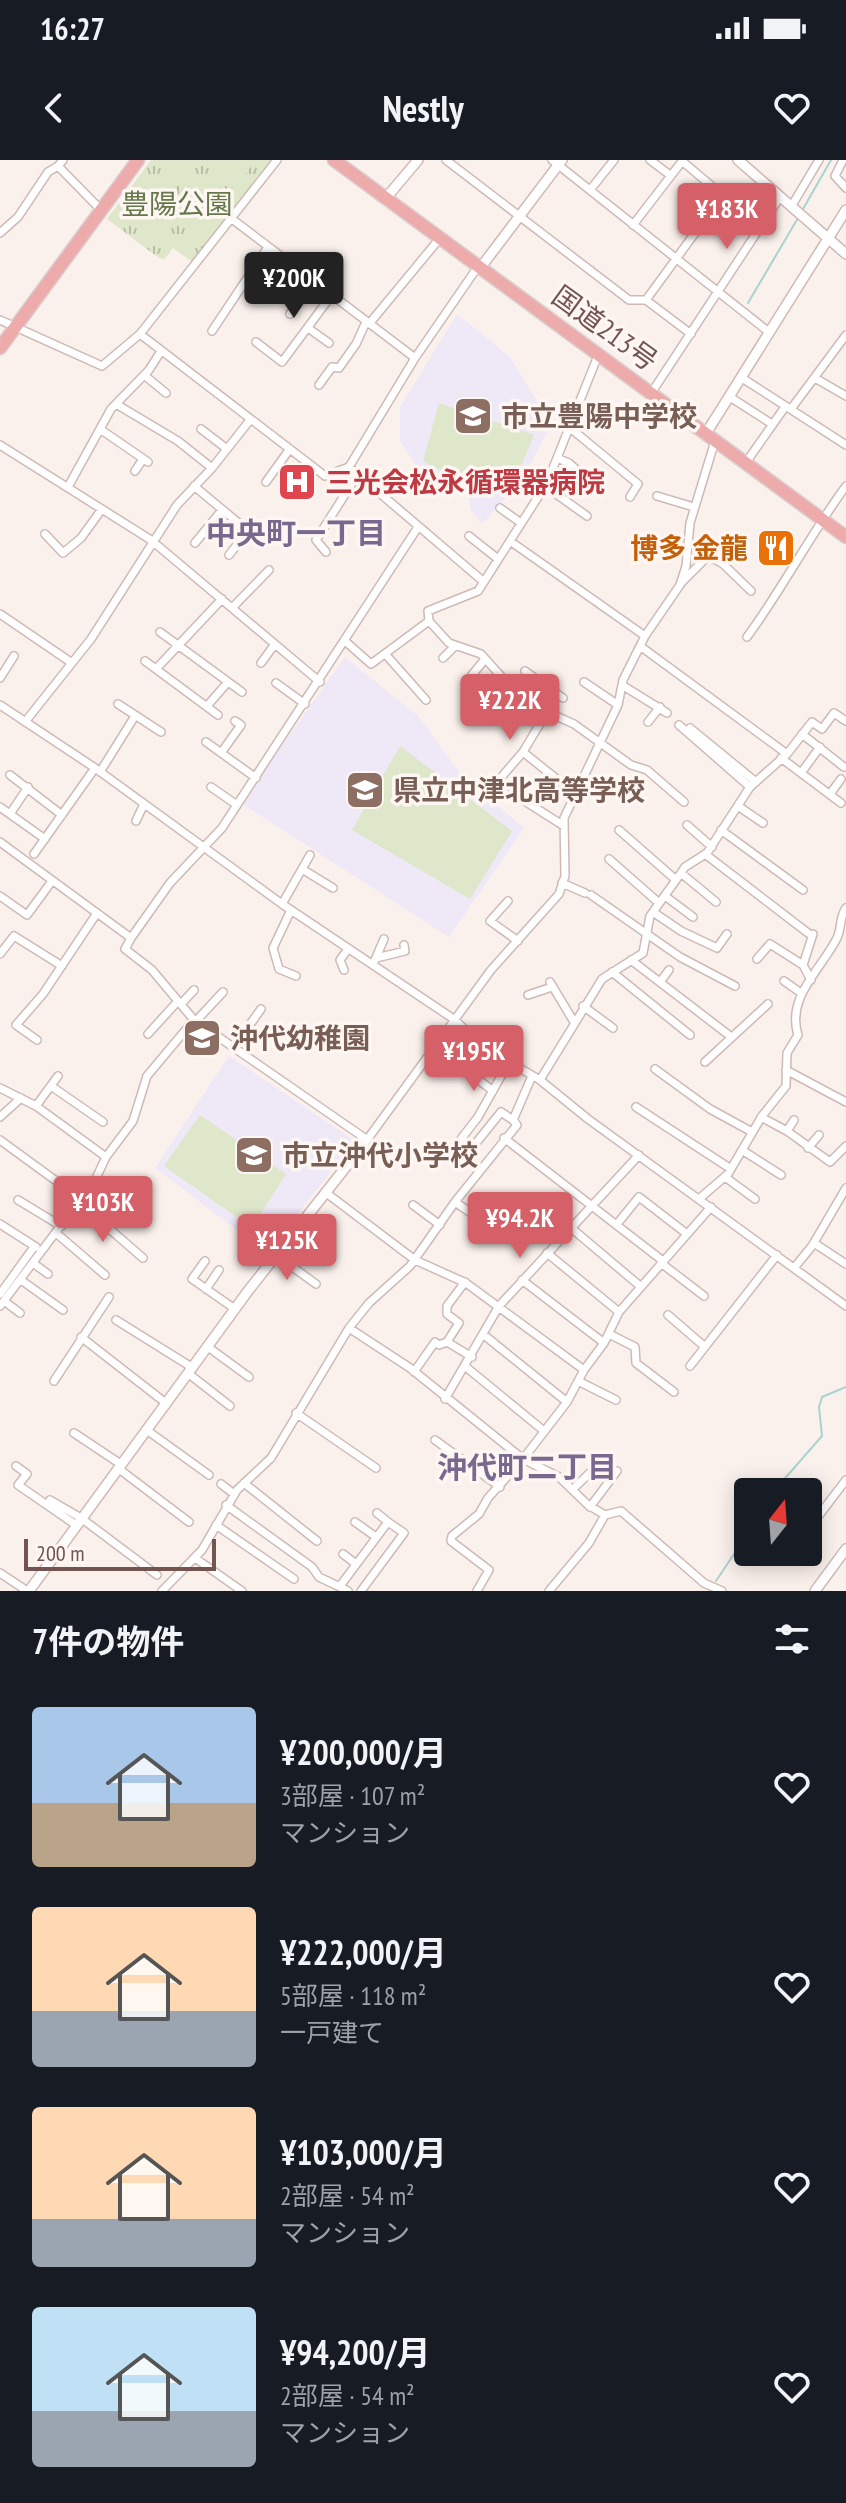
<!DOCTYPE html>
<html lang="ja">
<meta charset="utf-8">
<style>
:root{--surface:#171b24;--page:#20242c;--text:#f1f3f6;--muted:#9ea1a6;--accent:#d66067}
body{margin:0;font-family:"PT Sans Narrow","Noto Sans JP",sans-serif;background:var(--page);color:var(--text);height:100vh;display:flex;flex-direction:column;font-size:30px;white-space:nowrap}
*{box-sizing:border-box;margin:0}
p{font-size:26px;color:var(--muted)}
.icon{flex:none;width:44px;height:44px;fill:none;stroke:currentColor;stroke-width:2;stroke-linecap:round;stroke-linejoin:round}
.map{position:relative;height:1431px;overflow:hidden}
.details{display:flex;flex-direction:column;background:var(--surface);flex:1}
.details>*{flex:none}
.needle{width:52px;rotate:17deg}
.controls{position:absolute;left:734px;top:1318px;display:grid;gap:16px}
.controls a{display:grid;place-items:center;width:88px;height:88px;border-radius:8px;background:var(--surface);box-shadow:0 4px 20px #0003;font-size:40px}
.scale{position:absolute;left:24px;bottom:20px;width:192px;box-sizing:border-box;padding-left:8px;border:4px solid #745451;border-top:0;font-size:22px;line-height:28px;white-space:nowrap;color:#745451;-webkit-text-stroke:6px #fdf6f2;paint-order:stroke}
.price{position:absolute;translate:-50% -68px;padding:0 18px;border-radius:8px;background:var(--accent);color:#fff;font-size:26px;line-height:52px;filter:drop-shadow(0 2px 4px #0008)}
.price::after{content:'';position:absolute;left:50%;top:48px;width:24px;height:18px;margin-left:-12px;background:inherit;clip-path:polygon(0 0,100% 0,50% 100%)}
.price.on{background:#222;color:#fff}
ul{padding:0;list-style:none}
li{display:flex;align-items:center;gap:24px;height:200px;padding:0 32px}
li span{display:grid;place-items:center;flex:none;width:224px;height:160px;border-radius:8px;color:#555}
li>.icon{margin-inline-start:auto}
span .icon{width:96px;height:96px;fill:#fffc;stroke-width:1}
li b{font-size:34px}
h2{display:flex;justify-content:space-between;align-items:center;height:96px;padding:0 32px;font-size:34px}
.status{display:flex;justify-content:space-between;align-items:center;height:56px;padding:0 40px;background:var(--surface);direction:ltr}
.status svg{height:22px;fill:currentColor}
header{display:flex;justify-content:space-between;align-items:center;height:104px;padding:0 32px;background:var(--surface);font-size:36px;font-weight:700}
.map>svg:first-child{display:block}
</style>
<div class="status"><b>16:27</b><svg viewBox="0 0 49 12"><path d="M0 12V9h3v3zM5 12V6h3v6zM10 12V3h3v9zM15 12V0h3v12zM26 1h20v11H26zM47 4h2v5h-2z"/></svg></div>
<header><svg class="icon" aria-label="back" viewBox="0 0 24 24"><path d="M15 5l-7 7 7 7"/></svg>Nestly<svg class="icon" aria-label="heart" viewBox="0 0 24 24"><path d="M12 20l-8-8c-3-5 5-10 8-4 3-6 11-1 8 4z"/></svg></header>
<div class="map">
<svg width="846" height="1431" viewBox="0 0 846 1431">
<defs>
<pattern id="park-tufts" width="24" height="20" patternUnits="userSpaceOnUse" patternTransform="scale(2)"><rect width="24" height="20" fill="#dfe7cb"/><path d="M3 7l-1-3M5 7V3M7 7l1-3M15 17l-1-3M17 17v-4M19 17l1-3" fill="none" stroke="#b9bea7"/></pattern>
</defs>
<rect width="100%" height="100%" fill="#fbf1ec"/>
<!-- education -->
<path fill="#eee8f7" d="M457,154l53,43 41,68 -28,53 -41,46 -12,-15 -1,-16 -53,-28 -16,-24v-34z
M345,497l73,59 44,60 62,52 -75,109 -208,-134z
M229,896l126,85 -88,112 -112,-85z"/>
<!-- park -->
<path fill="url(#park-tufts)" d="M151,0h122l-79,103 -21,-15 -8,11 -6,-1 -52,-39z"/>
<!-- garden -->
<path fill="#dfe7cb" d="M203,0h53l-19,25z
M439,243l95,32 -12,29 -29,33 -70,-36z
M400,586l112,85 -42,68 -118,-69z
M200,955l86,59 -34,54 -88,-62z"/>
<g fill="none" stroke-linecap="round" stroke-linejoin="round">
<!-- stream -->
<path stroke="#a9d3ce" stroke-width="2" d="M803,49l28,-49
M748,143l50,-85
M773,1332l49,-56 -3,-29 3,-10 24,-10
M716,1421l32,-48"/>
<!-- street casing -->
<g stroke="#ceb9b5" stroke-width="10">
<path id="street" d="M63,0l-5,6 43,44
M446,0l183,140h17l45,34
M552,0l218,173
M650,0l20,15
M843,0l-8,16 11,12
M682,1l78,66
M590,30l24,-30
M791,47l28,-47
M232,59l183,139
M633,65l50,-65
M0,73l18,-16 30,-45 10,-6
M646,140l76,-104
M290,154l23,-32
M0,160l102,46 38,-32 137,-174
M369,164l71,-86
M308,168l21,15
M212,171l56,-84
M140,174l185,142 24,-9 66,-109 64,-93
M256,182l26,20 49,-66
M144,215l22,18
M742,218l104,67
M815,218l31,18
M319,225l13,-18 7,1 17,-24 10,-22
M652,232l128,-195
M730,237l42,27
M116,244l62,37 34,27
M791,249l55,-74
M569,267l69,57 -8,13
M100,269l48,33
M201,269l26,20
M0,285l151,95 169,142
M557,298l12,5 29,26
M747,301l38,-54
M349,307l135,115
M135,311l8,-12
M266,322l23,-32
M194,326l65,54
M545,326l42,30
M68,327l43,-78 38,-39 12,-19
M657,336l37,11
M500,348l21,15
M45,374l18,19 18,-15 21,-29
M469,376l29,23
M510,381l135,95
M195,383l27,-33
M326,392l-10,-12 42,-66
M229,395l19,-24
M681,423l27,-27 14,7 29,28
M232,448l37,-38
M0,454l72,49
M429,461l20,22 32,11 27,30 39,28 27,12 57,41 16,5 37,32
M160,472l82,60
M747,477c36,-49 63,-102 99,-151
M345,481l26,23 58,-43 -1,-10 50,-20 69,-108 52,-130
M387,496l39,44
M443,498l12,-12
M145,501l73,54
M261,503l14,-19
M156,509l66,-70
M525,511l14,10
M472,515l13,-16
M0,518l14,-22
M584,522l34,23
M276,523l29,21
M622,525l45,28
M527,538l12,-17 24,17
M118,544l43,28
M0,545l95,63 187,136 173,116 27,26 58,34 48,39 258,187
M207,546l21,-24
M25,562l66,-83 86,-134 35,-37 38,-48
M648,562l12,-15
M679,565l71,62
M690,568l66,54
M802,574l42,33
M206,582l50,36
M523,592l51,41
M221,593l20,-28 -6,-4
M787,594l25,-32 10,7 12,-16 12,8
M781,598l60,45
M100,612l35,-56
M801,613l19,-26
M10,615l52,40
M579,622l20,10
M211,627l26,18
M492,628l31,-36 24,-40
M512,633l52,33
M830,634l11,-15
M738,646l25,17
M0,647l45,32
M10,654l18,-27
M136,661l8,-17
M687,665l25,22
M619,670l57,50
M721,670l82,60
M0,682l131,96 39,-55 52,-55 196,-301
M34,694l61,-86
M705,694l103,79
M609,699l50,44
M302,709l31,19
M681,713l35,29
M562,723l23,10
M591,735l89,62 55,29
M0,736l27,19 25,-34
M665,736l28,21
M508,741l-18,20 28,20
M282,744l28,-49
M291,750l-18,38 6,21 17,7
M653,752l28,19 36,17 10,-14
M131,778l-6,11 27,21 42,50 172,119
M0,794l14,-18 48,30
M376,798l29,-7 -1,-6
M757,799l13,-15 33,21 8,15
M375,800l9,-21
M631,800l99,76
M803,805l10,-31
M344,810l-4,-10 8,-11
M612,812l78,63
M784,821l17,12
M550,822l24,40
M660,822l9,-12
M528,835l24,-8
M181,844l13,-14
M583,846l30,22
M196,861l27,-29
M148,874l30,-33
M37,880l-21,-15 27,-31 54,-81
M234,887l27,-38
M705,902l63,-58
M655,909l55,40 42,23
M786,910l60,32
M475,917l18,14
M540,920l62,-101 41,-26 7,-37 26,-36 9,-13 22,-14 43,-66 37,-33 -147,-108
M51,926l52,36
M0,928l36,18 70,51
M36,946l22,-30
M636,947l95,62
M0,957l21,-19
M761,957l26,14 7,-11
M787,971l43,31 16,-16
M504,978l159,123
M461,979l17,-22 31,-55
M0,980l85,62
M476,983l25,-31 12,8
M364,984l127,-174 68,-76 6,-18 -1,-58 54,-113 5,-25 22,-44 35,-51 6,-19 4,-43 25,-82
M808,988l11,-13
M742,990l39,25
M725,1017l30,22
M325,1032l90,68 51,23 118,87
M700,1038l28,-24 34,-58 24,-30 1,-33 11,-18c-12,-38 23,-65 39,-97 5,-10 2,-21 9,-30
M18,1040l43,26
M455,1042l44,30
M413,1045l27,20
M83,1046l60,52
M535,1052l31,19
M0,1064l36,23
M617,1064l22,-27 48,37
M570,1067l70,59
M56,1073l49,42
M814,1083l32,21
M547,1093l72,59
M276,1095l40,29
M205,1101l-13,18 43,30
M33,1103l15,11
M661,1103l43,33
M794,1108l18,-22 34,-58
M21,1120l42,30
M522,1120l82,63
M206,1129l13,-19
M0,1134l34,-47
M4,1141l16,12
M0,1146l59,-78 24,-22 23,-49 27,-36 14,-45 47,-56
M668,1155l37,32
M116,1160l77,48
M349,1168l61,40 113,91 -35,39 -9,16 -27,22 -1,5 38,29 -12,21
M609,1174l26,13 1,16 38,29
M484,1175l83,67
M81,1177l86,67
M447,1182l25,15
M208,1187l41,30
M690,1206l87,-111
M466,1207l78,64
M414,1212l21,-30 4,3 8,-3 12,-19 -12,-9v-8l18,-24
M189,1214l41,32
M54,1221l55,-84
M578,1221l38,19
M445,1239l54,-93 140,-151
M296,1253l80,55
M148,1271l61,44
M74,1273l48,32
M435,1280l65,47
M16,1306l11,8 -9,11 58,40
M119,1309l70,53
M244,1323l73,58
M221,1324l13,10
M573,1329l27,-26
M50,1340l31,18 76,57
M226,1345l86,62 7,10 29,14
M590,1347l27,-36
M377,1353l11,9
M605,1355l16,-4 83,72 18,8
M355,1362l21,15
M813,1363l33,-43
M216,1365l78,54
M343,1394l13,10
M195,1398l47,33
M0,1413l27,18
M340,1426l48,-64 16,11 -43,58
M162,1431l40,-41 35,-60 34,-32 78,-130 20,-25 41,-37 45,-64 62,-77 -4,-5 19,-44
M549,1431l40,-48 16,-28 -17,-10 -29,-28 -36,-18 44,-57 17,-32 20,-27 15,-31 92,-105"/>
</g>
<!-- secondary casing -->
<g stroke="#d1b8b3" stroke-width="12">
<path id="secondary" d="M738,0l108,94
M386,38l32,-38
M481,107l81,-107
M705,275l141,-225
M29,1431l219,-300 116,-147
M815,1431l31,-42"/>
</g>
<!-- highway casing -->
<g stroke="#d8cfce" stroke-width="15">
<path id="highway" d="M334,0l512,377
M0,188l138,-188"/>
</g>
<!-- street -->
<use href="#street" stroke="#fff" stroke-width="7"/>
<!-- secondary -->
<use href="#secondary" stroke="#fff" stroke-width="9"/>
<!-- highway -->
<use href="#highway" stroke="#edabac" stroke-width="12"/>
</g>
<!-- icons -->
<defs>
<g id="school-square" transform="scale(2)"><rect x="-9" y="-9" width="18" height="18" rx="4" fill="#8d6e63" stroke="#fdf6f2"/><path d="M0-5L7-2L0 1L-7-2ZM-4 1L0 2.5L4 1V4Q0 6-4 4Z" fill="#fff"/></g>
<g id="hospital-square" transform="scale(2)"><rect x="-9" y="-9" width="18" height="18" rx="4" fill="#e0444e" stroke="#fdf6f2"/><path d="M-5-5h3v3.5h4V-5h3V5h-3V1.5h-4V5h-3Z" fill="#fff"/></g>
<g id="restaurant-square" transform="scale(2)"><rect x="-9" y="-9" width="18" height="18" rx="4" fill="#e8710a" stroke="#fdf6f2"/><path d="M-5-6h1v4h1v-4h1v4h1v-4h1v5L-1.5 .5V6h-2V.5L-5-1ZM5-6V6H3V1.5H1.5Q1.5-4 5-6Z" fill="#fff"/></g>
</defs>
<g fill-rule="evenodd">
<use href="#school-square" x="473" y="256"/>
<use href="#hospital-square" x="297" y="322"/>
<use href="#restaurant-square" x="776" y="388"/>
<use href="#school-square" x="365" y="630"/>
<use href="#school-square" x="202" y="878"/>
<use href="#school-square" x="254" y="995"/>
</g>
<g text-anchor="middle" stroke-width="7" stroke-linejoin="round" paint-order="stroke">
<!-- park labels -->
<g font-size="28" fill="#65784b" stroke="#fdf6f2">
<text x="177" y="54">豊陽公園</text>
</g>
<!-- street labels -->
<g font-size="28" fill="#745451" stroke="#fdf6f2">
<text transform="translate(605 168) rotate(36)" y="10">国道213号</text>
</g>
<!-- education labels -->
<g font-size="28" font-weight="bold" fill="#785e54" stroke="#fdf6f2" text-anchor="start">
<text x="501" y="266">市立豊陽中学校</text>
<text x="393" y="640">県立中津北高等学校</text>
<text x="230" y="888">沖代幼稚園</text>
<text x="282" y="1005">市立沖代小学校</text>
</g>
<!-- health labels -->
<g font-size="28" font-weight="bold" fill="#be3a42" stroke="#fdf6f2" text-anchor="start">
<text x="325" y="332">三光会松永循環器病院</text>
</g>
<!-- food labels -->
<g font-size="28" font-weight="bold" fill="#c56008" stroke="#fdf6f2" text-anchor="end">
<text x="748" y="398">博多 金龍</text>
</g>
<!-- neighbourhood labels -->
<g font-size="30" font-weight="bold" fill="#78698e" stroke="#fdf6f2">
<text x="296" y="384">中央町一丁目</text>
<text x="527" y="1318">沖代町二丁目</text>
</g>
</g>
</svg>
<div class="controls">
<a><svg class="needle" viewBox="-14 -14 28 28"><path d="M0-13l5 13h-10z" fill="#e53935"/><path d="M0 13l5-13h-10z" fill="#9ea1a6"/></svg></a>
</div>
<div class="scale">200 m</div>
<b class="price" style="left:727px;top:91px">¥183K</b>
<b class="price on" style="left:294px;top:160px">¥200K</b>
<b class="price" style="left:510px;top:582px">¥222K</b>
<b class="price" style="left:474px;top:933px">¥195K</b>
<b class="price" style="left:103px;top:1084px">¥103K</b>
<b class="price" style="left:520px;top:1100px">¥94.2K</b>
<b class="price" style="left:287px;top:1122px">¥125K</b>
</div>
<section class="details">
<h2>7件の物件<svg class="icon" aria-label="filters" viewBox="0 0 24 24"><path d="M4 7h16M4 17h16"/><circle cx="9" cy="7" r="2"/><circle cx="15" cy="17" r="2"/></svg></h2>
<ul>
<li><span style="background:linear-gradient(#a9c7e8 60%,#b9a48a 0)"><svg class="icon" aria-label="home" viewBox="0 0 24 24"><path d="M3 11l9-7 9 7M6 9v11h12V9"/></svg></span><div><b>¥200,000/月</b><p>3部屋 · 107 m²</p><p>マンション</p></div><svg class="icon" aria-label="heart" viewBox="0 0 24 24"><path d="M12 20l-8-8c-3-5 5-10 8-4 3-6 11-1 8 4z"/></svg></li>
<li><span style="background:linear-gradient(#ffd9b3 65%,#9aa5b1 0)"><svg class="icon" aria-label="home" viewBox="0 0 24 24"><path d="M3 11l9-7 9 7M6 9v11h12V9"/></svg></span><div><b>¥222,000/月</b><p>5部屋 · 118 m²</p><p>一戸建て</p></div><svg class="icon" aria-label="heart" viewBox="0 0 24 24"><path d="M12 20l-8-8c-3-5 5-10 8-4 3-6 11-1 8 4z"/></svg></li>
<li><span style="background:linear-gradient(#ffd9b3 70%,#9aa5b1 0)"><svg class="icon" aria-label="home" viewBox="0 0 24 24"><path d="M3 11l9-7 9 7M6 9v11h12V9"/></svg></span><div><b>¥103,000/月</b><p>2部屋 · 54 m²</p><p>マンション</p></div><svg class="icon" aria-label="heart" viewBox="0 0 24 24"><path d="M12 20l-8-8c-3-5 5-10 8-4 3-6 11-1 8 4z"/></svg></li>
<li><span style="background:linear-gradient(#bfe0f5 65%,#9aa5b1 0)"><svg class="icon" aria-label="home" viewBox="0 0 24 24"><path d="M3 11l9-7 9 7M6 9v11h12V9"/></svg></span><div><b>¥94,200/月</b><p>2部屋 · 54 m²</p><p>マンション</p></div><svg class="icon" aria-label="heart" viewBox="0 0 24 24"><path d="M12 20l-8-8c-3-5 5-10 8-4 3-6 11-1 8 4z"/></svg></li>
</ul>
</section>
